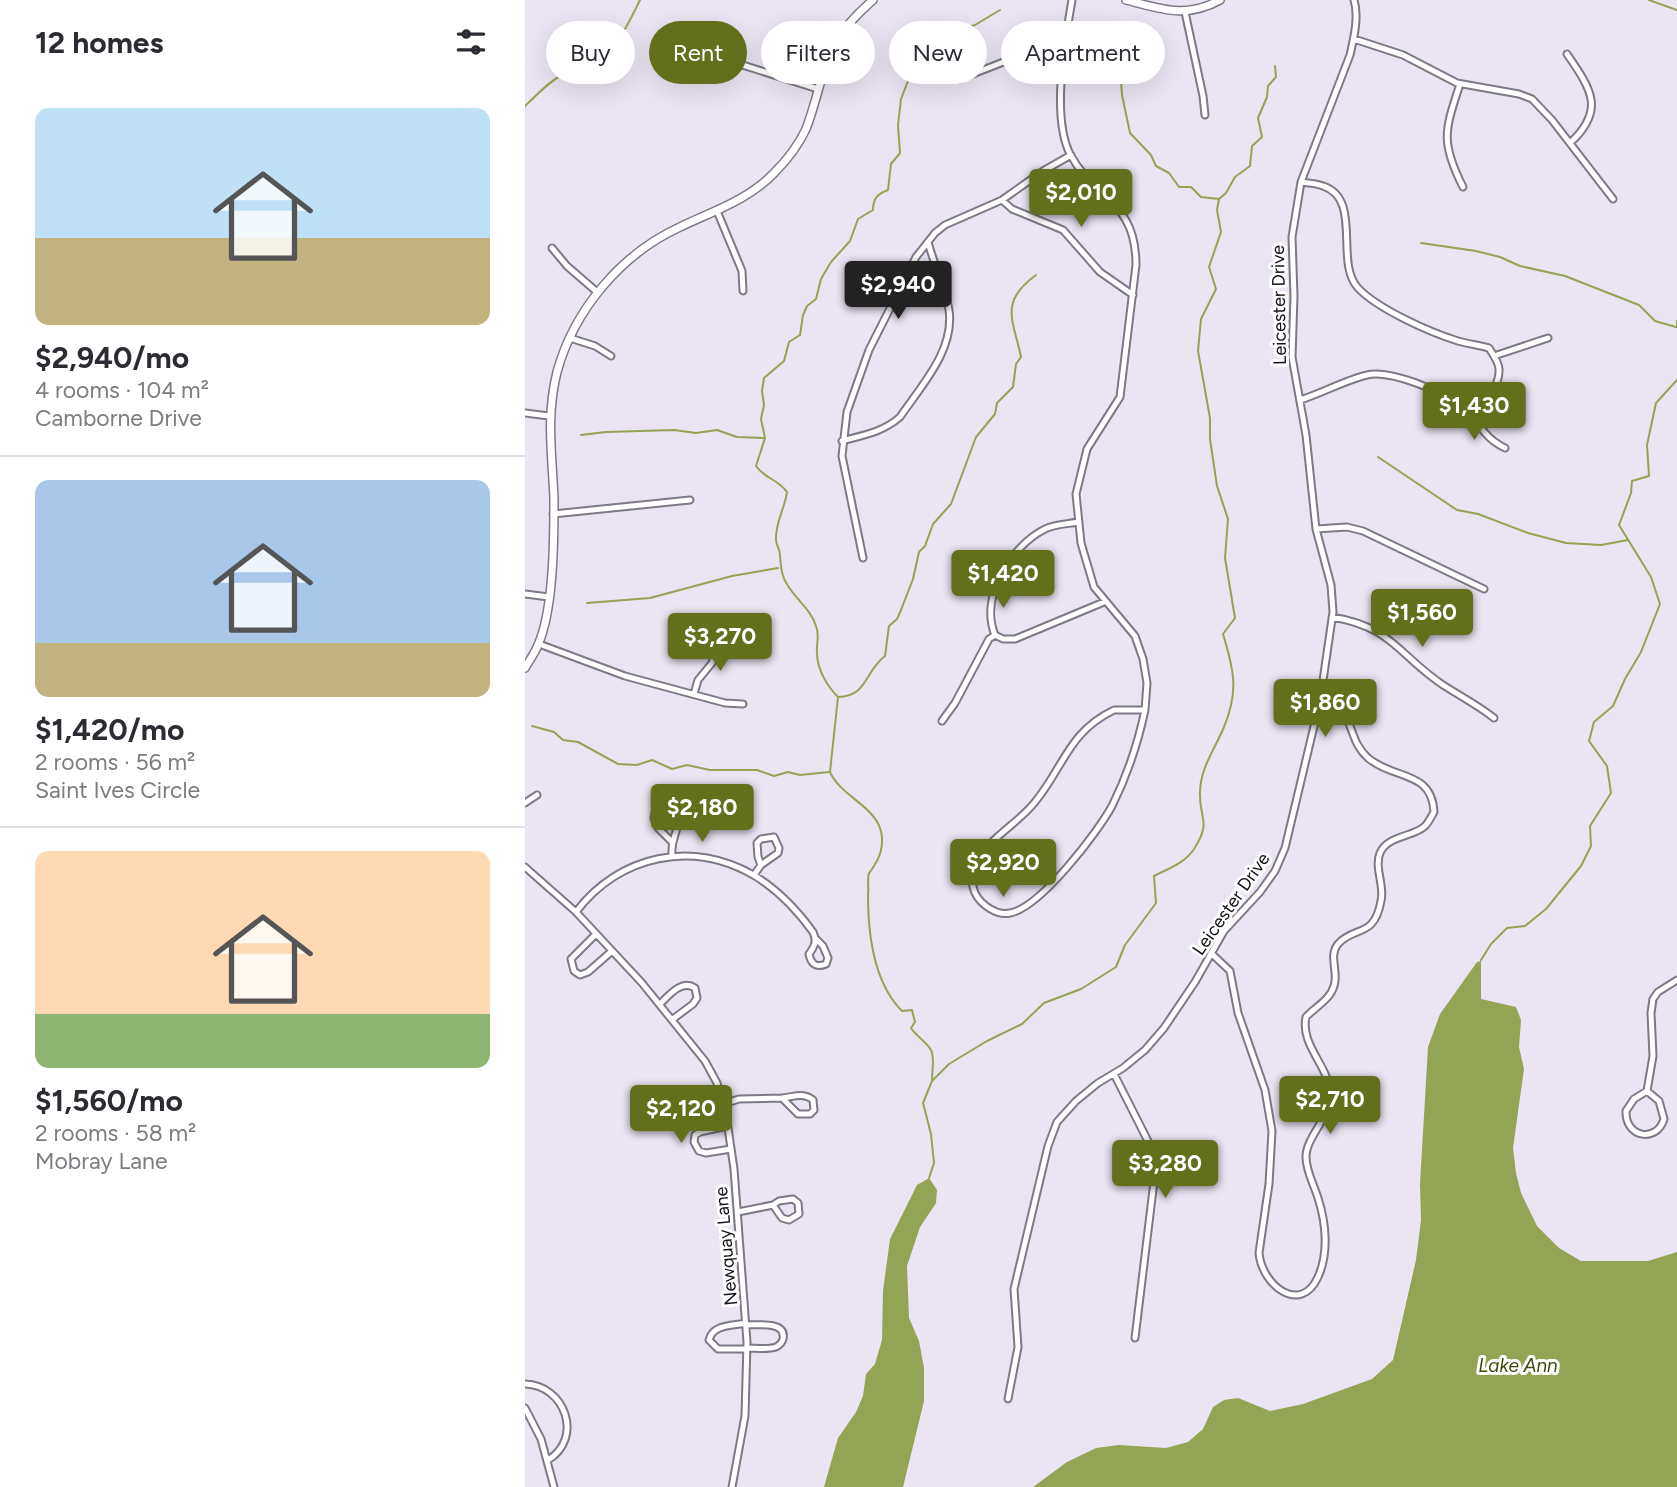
<!DOCTYPE html>
<meta charset="utf-8">
<style>
:root{--surface:#fff;--page:#f2f2f3;--text:#2b2b33;--muted:#7c7c81;--line:#e1e1e2;--accent:#62701c}
body{margin:0;font-family:Figtree,sans-serif;background:var(--page);color:var(--text);height:100vh;display:flex;flex-direction:column;font-size:26px;white-space:nowrap}
*{box-sizing:border-box;margin:0}
p{font-size:23px;color:var(--muted)}
.icon{flex:none;width:38px;height:38px;fill:none;stroke:currentColor;stroke-width:2;stroke-linecap:round;stroke-linejoin:round}
.map{position:relative;flex:1;overflow:hidden}
.details{display:flex;flex-direction:column;background:var(--surface);width:525px}
.details>*{flex:none}
.guide{position:absolute;left:21px;top:21px;width:665px;height:63px;display:flex;gap:14px}
.price{position:absolute;translate:-50% -60px;padding:0 16px;border-radius:7px;background:var(--accent);color:#fff;font-size:23px;line-height:46px;filter:drop-shadow(0 2px 4px #0008)}
.price::after{content:'';position:absolute;left:50%;top:42px;width:21px;height:16px;margin-left:-10px;background:inherit;clip-path:polygon(0 0,100% 0,50% 100%)}
.price.on{background:#222;color:#fff}
ul{padding:0;list-style:none}
li{display:grid;align-content:center;gap:14px;height:371px;padding:0 35px}
li+li{border-top:2px solid var(--line)}
li span{display:grid;place-items:center;height:217px;border-radius:14px;color:#555}
li>.icon{margin-inline-start:auto}
span .icon{width:126px;height:126px;fill:#fffc;stroke-width:1}
li b{font-size:30px}
h2{display:flex;justify-content:space-between;align-items:center;height:84px;padding:0 35px;font-size:30px}
.tag{padding:0 24px;border-radius:32px;background:var(--surface);box-shadow:0 7px 28px #0002;font-size:24px;line-height:63px}
.tag.on{background:var(--accent);color:#fff}
main{display:flex;flex:1;min-height:0}
.map>svg:first-child{display:block}
</style>
<main>
<section class="details">
<h2>12 homes<svg class="icon" aria-label="filters" viewBox="0 0 24 24"><path d="M4 7h16M4 17h16"/><circle cx="9" cy="7" r="2"/><circle cx="15" cy="17" r="2"/></svg></h2>
<ul>
<li><span style="background:linear-gradient(#bfe0f5 60%,#c2b280 0)"><svg class="icon" aria-label="home" viewBox="0 0 24 24"><path d="M3 11l9-7 9 7M6 9v11h12V9"/></svg></span><div><b>$2,940/mo</b><p>4 rooms · 104 m²</p><p>Camborne Drive</p></div></li>
<li><span style="background:linear-gradient(#a9c7e8 75%,#c2b280 0)"><svg class="icon" aria-label="home" viewBox="0 0 24 24"><path d="M3 11l9-7 9 7M6 9v11h12V9"/></svg></span><div><b>$1,420/mo</b><p>2 rooms · 56 m²</p><p>Saint Ives Circle</p></div></li>
<li><span style="background:linear-gradient(#ffd9b3 75%,#8fb573 0)"><svg class="icon" aria-label="home" viewBox="0 0 24 24"><path d="M3 11l9-7 9 7M6 9v11h12V9"/></svg></span><div><b>$1,560/mo</b><p>2 rooms · 58 m²</p><p>Mobray Lane</p></div></li>
</ul>
</section>
<div class="map">
<svg width="1152" height="1487" viewBox="0 0 1152 1487">
<rect width="100%" height="100%" fill="#ebe4f3"/>
<!-- water -->
<path fill="#94a455" d="M956,961v38l35,8 5,13 -2,27 5,22 -11,79 3,25 5,20 16,33 22,22 22,13h67l29,-9v235h-644l34,-25 29,-14 23,-3 47,3 22,-6 15,-13 10,-22 11,-7 14,-2 32,13 33,-7 69,-25 21,-19 23,-100 5,-40 -1,-36 8,-137 12,-33 37,-52z
M404,1178l8,12 -1,13 -16,24 -13,39 2,52 10,23 5,27v33l-21,86h-79l14,-49 18,-26 7,-16 3,-22 9,-10 7,-24 1,-49 7,-52 27,-54z"/>
<g fill="none" stroke-linecap="round" stroke-linejoin="round">
<!-- stream -->
<path stroke="#94a455" stroke-width="2" d="M1124,0l28,10
M584,45l2,9 9,10 2,31 8,38 21,22 5,11 13,7 10,14h12l10,10 18,2
M0,106c12,-11 24,-25 39,-32 8,-4 19,-4 27,-8 25,-14 37,-42 49,-66
M896,243l55,8 24,6 20,9 45,10 74,29 16,16 21,6
M1152,321v6
M56,435l25,-3 68,-2 22,3 21,-3 20,7 27,1
M853,457l79,53 21,4 50,19 38,10 35,2 27,-5
M62,603l63,-5 82,-22 46,-8
M313,697c30,-1 26,-25 47,-41l4,-30 8,-7 4,-9 12,-31 6,-27 6,-6 8,-22 18,-20 25,-67 19,-23 2,-11 16,-16 3,-23 5,-7c-8,-38 -22,-55 15,-82
M7,726l22,6 9,8 15,2 40,22 19,1 15,-5 20,9 15,-4 23,5h47l17,6 14,-4 12,3 29,-3
M956,960l10,-16 16,-16 18,-2 21,-17 35,-43 10,-20 -1,-20 21,-33 -4,-27 -18,-25 5,-19 19,-16 12,-27 16,-27 19,-48 -9,-27 -32,-52 12,-32 1,-12 17,-5 -2,-31 9,-42 21,-23
M407,1080c0,-9 3,-22 -1,-30 -4,-8 -15,-14 -20,-22l4,-6 -3,-12 -10,1c-29,-29 -34,-77 -34,-116 1,-7 -1,-16 1,-22 1,-1 6,-8 6,-9 7,-10 9,-25 5,-36 -8,-23 -40,-33 -50,-56l8,-75c-11,-11 -21,-28 -21,-44 -1,-9 3,-17 -1,-27 -5,-16 -19,-26 -28,-40 -7,-10 -7,-19 -8,-31 0,-6 -4,-10 -4,-15 -1,-17 9,-32 11,-48 -8,-12 -23,-14 -31,-26l9,-28 -4,-19 3,-14 -2,-14 2,-13 20,-17 5,-19 11,-7 3,-20 4,-9 9,-7 5,-20 10,-17 19,-21 8,-22 15,-9c0,-11 4,-16 15,-20l3,-26 9,-11 -2,-28 3,-26 9,-23 38,-42 27,-9 25,-15
M404,1178l5,-15 -3,-29 -8,-31 9,-22 17,-17 38,-23 35,-17 22,-21 37,-14 35,-22 9,-22 31,-42 -2,-27c14,-7 31,-13 40,-27 18,-28 5,-30 6,-56 0,-25 15,-44 24,-66 15,-36 10,-57 -1,-93l12,-16 -10,-60 3,-39 -11,-33 -7,-47v-21l-12,-67 3,-32 15,-30 -7,-22 12,-35 -4,-22 2,-11 7,-6 9,-16 15,-11 2,-20 10,-9 -4,-19 9,-21 1,-11 8,-9 -1,-11"/>
<!-- minor casing -->
<g stroke="#7f7886" stroke-width="9">
<path id="minor" d="M547,0c-7,41 -21,116 -2,154 25,47 66,46 66,111l-16,132 -33,52 -11,45 5,49 13,44 41,49 8,23 4,24 -2,27
M660,12l18,84 2,19
M829,39l49,16 54,28 62,11 13,5 20,21 61,79
M1042,54c24,35 39,56 3,89
M187,59l18,2 88,28
M435,79l46,-18 57,-2
M935,84c-15,46 -20,58 3,103
M477,200l10,9 51,21 37,42 33,23
M192,211l25,60 1,20
M27,248l15,18 30,26
M45,338l25,8 16,10
M969,356l54,-18
M775,400c20,-6 48,-21 67,-25 25,-6 82,20 103,34 15,-3 30,-24 29,-40 0,-6 -6,-15 -10,-21 -10,-3 -21,-4 -31,-7 -29,-9 -80,-32 -100,-53 -24,-26 5,-89 -35,-102 -7,-3 -15,-3 -22,-4
M945,409c10,18 16,30 35,39
M0,413l24,3
M317,441c22,-6 41,-9 58,-24 21,-31 55,-67 49,-107 -4,-23 -15,-45 -21,-68
M28,514l137,-14
M553,522c-11,2 -23,2 -33,7 -34,17 -66,68 -50,106l8,4h12l89,-37
M791,529l31,-2 16,4 121,58
M338,558l-21,-102 5,-44 22,-62 47,-93 19,-24 10,-8 57,-25 41,-29 28,-16
M0,594l24,3
M807,617c61,10 66,38 111,68 17,11 35,20 51,33
M14,644l86,32 100,27 18,1
M169,694l4,-14 14,-17 6,-20
M589,710h31c-7,33 -18,66 -33,96 -14,26 -72,102 -102,107 -13,3 -29,-8 -35,-20 -3,-8 -5,-17 -2,-25 12,-28 44,-43 62,-66 29,-35 33,-70 79,-92z
M417,721l13,-18 34,-64 6,-4
M0,803l12,-8
M146,841l-13,-13 -4,-10 1,-5c11,-7 24,0 22,14 -2,12 -6,13 -5,28
M0,867l51,45 66,71 63,78 12,22 10,38 7,48 13,173 -2,74 -13,71
M229,875l7,-10 17,-12 1,-5 -5,-11 -13,2 -4,4 1,14 3,8
M51,912c43,-57 117,-73 179,-36 23,14 42,34 58,56 4,9 2,14 -4,22 2,10 7,14 17,10l2,-6 -5,-12 -7,-7
M71,934l-25,25 3,12 6,4 8,-3 24,-21
M686,953l19,18 8,42 27,77 7,41 -3,53 -10,69c3,33 42,62 59,24 11,-24 8,-54 0,-79 -4,-13 -12,-27 -12,-41 0,-21 26,-40 24,-65 -2,-27 -30,-47 -24,-75 9,-10 24,-17 28,-31 5,-14 -6,-30 4,-42 17,-19 36,-5 43,-43 4,-15 -7,-33 -1,-48 8,-18 34,-16 45,-27 4,-4 6,-9 9,-14 -2,-42 -40,-32 -66,-54 -23,-21 -10,-45 -47,-64
M135,1004c9,-9 22,-25 35,-16l2,10 -4,6 -20,15
M589,1074l39,77 3,14 -21,173
M1122,1091l12,10 5,18c-7,24 -39,19 -38,-8l8,-12z
M1122,1091l6,-35 -2,-43 2,-14 5,-7 19,-12
M198,1104l16,-5 43,-1 16,16h12l4,-4 -1,-10c-10,-8 -20,-3 -31,-2
M202,1126l-27,6 -5,3 -1,7 5,9 7,2 25,-4
M213,1212l35,-7 9,13 7,2 10,-6 -1,-11 -5,-4 -14,2 -6,4
M221,1323c-14,3 -33,1 -37,17l9,9h29
M221,1325c11,0 41,-4 37,14 -1,4 -3,6 -7,8 -9,3 -20,1 -29,1
M0,1384c40,1 59,54 23,76
M483,1399l10,-52 -4,-58 34,-143 9,-24 19,-21 22,-18 25,-15 22,-18 19,-22 31,-46 29,-51 36,-39 15,-21 10,-23 35,-147 13,-89 -2,-27 -15,-56 -10,-94 -14,-78 2,-61 -2,-59 9,-55 49,-127c4,-17 9,-39 4,-55
M0,1408l16,31 13,48"/>
</g>
<!-- secondary casing -->
<g stroke="#7f7886" stroke-width="10">
<path id="secondary" d="M601,0c36,9 59,19 94,0
M0,668c4,-7 10,-15 13,-23 16,-36 16,-107 16,-147 -2,-44 -8,-82 3,-126 17,-62 64,-118 123,-145 33,-16 69,-27 95,-55 12,-12 24,-28 31,-43 11,-28 15,-58 29,-85 9,-17 23,-31 38,-44"/>
</g>
<!-- minor -->
<use href="#minor" stroke="#fff" stroke-width="5"/>
<!-- secondary -->
<use href="#secondary" stroke="#fff" stroke-width="7"/>
</g>
<g text-anchor="middle" stroke-width="6" stroke-linejoin="round" paint-order="stroke">
<!-- street labels -->
<g font-size="18" fill="#131116" stroke="#fff">
<text transform="translate(754 305) rotate(-91)" y="6">Leicester Drive</text>
<text transform="translate(706 904) rotate(-55)" y="6">Leicester Drive</text>
<text transform="translate(201 1246) rotate(-95)" y="6">Newquay Lane</text>
</g>
<!-- water labels -->
<g font-size="19" font-style="italic" fill="#3f480c" stroke="#fff">
<text x="993" y="1372">Lake Ann</text>
</g>
</g>
</svg>
<b class="price" style="left:556px;top:229px">$2,010</b>
<b class="price on" style="left:373px;top:321px">$2,940</b>
<b class="price" style="left:949px;top:442px">$1,430</b>
<b class="price" style="left:478px;top:610px">$1,420</b>
<b class="price" style="left:897px;top:649px">$1,560</b>
<b class="price" style="left:195px;top:673px">$3,270</b>
<b class="price" style="left:800px;top:739px">$1,860</b>
<b class="price" style="left:177px;top:844px">$2,180</b>
<b class="price" style="left:478px;top:899px">$2,920</b>
<b class="price" style="left:805px;top:1136px">$2,710</b>
<b class="price" style="left:156px;top:1145px">$2,120</b>
<b class="price" style="left:640px;top:1200px">$3,280</b>
<div class="guide">
<a class="tag">Buy</a>
<a class="tag on">Rent</a>
<a class="tag">Filters</a>
<a class="tag">New</a>
<a class="tag">Apartment</a>
</div>
</div>
</main>
